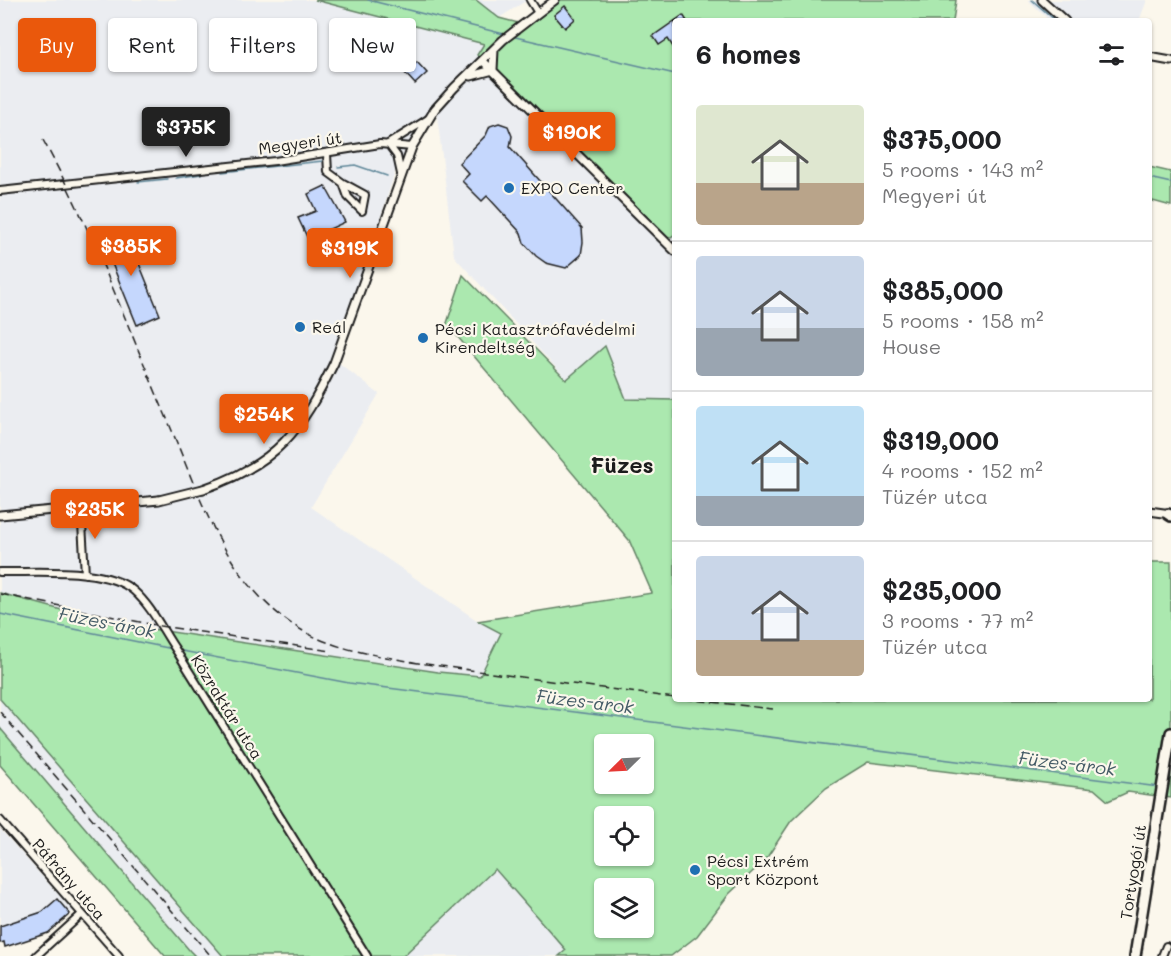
<!DOCTYPE html>
<meta charset="utf-8">
<style>
:root{--surface:#fff;--page:#f2f2f2;--text:#202124;--muted:#757577;--line:#e0e0e0;--accent:#ea580c}
body{margin:0;font-family:Mali,sans-serif;background:var(--page);color:var(--text);height:100vh;display:flex;flex-direction:column;font-size:22px;white-space:nowrap}
*{box-sizing:border-box;margin:0}
p{font-size:20px;color:var(--muted)}
.icon{flex:none;width:33px;height:33px;fill:none;stroke:currentColor;stroke-width:2;stroke-linecap:round;stroke-linejoin:round}
.map{position:relative;flex:1;overflow:hidden}
.side{position:absolute;left:672px;top:18px;width:480px;height:684px;display:flex;flex-direction:column;background:var(--surface);border-radius:6px;box-shadow:0 2px 4px #0004}
.side>*{flex:none}
.banner{position:absolute;left:18px;top:18px;width:564px;height:54px;display:flex;gap:12px}
.needle{width:39px;rotate:246deg}
.tools{position:absolute;left:594px;top:734px;display:grid;gap:12px}
.tools a{display:grid;place-items:center;width:60px;height:60px;border-radius:6px;background:var(--surface);box-shadow:0 2px 4px #0004;font-size:30px}
.price{position:absolute;translate:-50% -51px;padding:0 14px;border-radius:6px;background:var(--accent);color:#fff;font-size:20px;line-height:39px;filter:drop-shadow(0 2px 3px #0008)}
.price::after{content:'';position:absolute;left:50%;top:36px;width:18px;height:14px;margin-left:-9px;background:inherit;clip-path:polygon(0 0,100% 0,50% 100%)}
.price.selected{background:#222;color:#fff}
ul{padding:0;list-style:none}
li{display:flex;align-items:center;gap:18px;height:150px;padding:0 24px}
li+li{border-top:2px solid var(--line)}
li span{display:grid;place-items:center;flex:none;width:168px;height:120px;border-radius:6px;color:#555}
li>.icon{margin-inline-start:auto}
span .icon{width:72px;height:72px;fill:#fffc;stroke-width:1}
li b{font-size:26px}
h2{display:flex;justify-content:space-between;align-items:center;height:72px;padding:0 24px;font-size:26px}
.tag{padding:0 21px;border-radius:6px;background:var(--surface);box-shadow:0 2px 4px #0004;font-size:21px;line-height:54px}
.tag.selected{background:var(--accent);color:#fff}
.map>svg:first-child{display:block}
</style>
<div class="map">
<svg width="1171" height="956" viewBox="0 0 1171 956">
<rect width="100%" height="100%" fill="#fbf7ec"/>
<filter id="ink" filterUnits="userSpaceOnUse"><feTurbulence type="fractalNoise" baseFrequency=".0167" numOctaves="2"/><feDisplacementMap in="SourceGraphic" scale="12" xChannelSelector="R" yChannelSelector="G"/><feConvolveMatrix kernelMatrix="1 2 1 2 8 2 1 2 1" color-interpolation-filters="sRGB"/></filter>
<g filter="url(#ink)">
<!-- built -->
<path fill="#ebedf1" d="M0,0h315l170,44 -8,11 189,185 9,-6v166l-50,-1 -20,-53 -38,34 -113,-124 -17,-142 -41,55 -61,191 44,34 -68,113 167,114 23,12 -21,43 -42,-4 -333,-50 -105,-29z
M476,0h51l-28,18z
M1028,0h119l-8,21h-89z
M0,699l223,257h-28l-5,-5 -190,-223z
M0,829l73,82 -25,21 -43,15 -1,-5 -4,1z
M495,869l71,81 -7,6h-156z"/>
<!-- green -->
<path fill="#abe8af" stroke="#648266" stroke-width="1.5" fill-rule="evenodd" d="M315,0h161l23,18 27,7 31,-25h399l-3,21h-278v213l-10,7 -188,-186 7,-11z
M1149,167l22,5v34l-22,-6z
M463,275l103,105 39,-34 21,53 49,1v299h474v-137h22v236l-43,-6 -20,9 -14,-12 -226,-27 -42,26 -35,33 -25,38 -37,35 -32,42 -26,20h-112l7,-6 -71,-81 -92,87h-180l-223,-257v-106l105,29 333,50 42,4 21,-43 -23,-12 174,-28 -23,-53 -172,-204 -11,-10zM604,744h40v39h-40zM604,816h40v39h-40zM604,888h40v39h-40z
M0,728l190,223 5,5h-30l-165,-191z"/>
<g fill="none" stroke-linecap="round" stroke-linejoin="round">
<!-- stream -->
<path stroke="#5f8799" stroke-width="1.5" d="M368,0l136,34
M1032,0l24,21
M511,36l164,38
M338,167l17,-2 32,11
M222,172l101,-11
M176,178l25,-4
M1149,178l22,5
M138,182l29,-3
M0,614l173,35
M177,650l172,33 810,104"/>
</g>
<!-- building -->
<path fill="#c5d7fd" stroke="#1c1c1c" stroke-width="1.5" d="M565,6l10,13 -10,9 -11,-13z
M683,15l4,6h-12v29l-7,-11 -9,6 -6,-9z
M417,62l10,11 -12,11 -10,-11z
M499,123l9,3 4,10 -2,11 72,81 1,14 -2,13 -15,13 -20,-5 -10,-7 -12,-13 -3,-10 -34,-37 -5,5 -20,-20 7,-7 -10,-11 27,-28 4,-9z
M325,186l20,36 -37,17 -10,-21 18,-7 -8,-17z
M125,229l35,86 -23,10 -35,-86z
M57,899l13,15 -22,19 -43,14 -1,-5 -4,1v-17l42,-14z"/>
<g fill="none" stroke-linecap="round" stroke-linejoin="round">
<!-- minor casing -->
<g stroke="#1c1c1c" stroke-width="10">
<path id="minor" d="M530,0l8,13
M388,144l40,-25
M388,144l9,12 4,18
M327,154l1,18 15,11 5,14 14,14 3,-16 -22,-12
M0,191l275,-30 105,-17 32,3
M81,507l4,67
M0,572c36,1 106,-6 134,19 17,15 28,38 40,56l193,309
M0,820l119,136
M36,956l45,-41
M1162,956l4,-10"/>
</g>
<!-- tertiary casing -->
<g stroke="#1c1c1c" stroke-width="11">
<path id="tertiary" d="M1042,0l23,21
M1149,57l22,4
M483,61l192,190
M471,76l22,-6 1,-20
M203,489c74,-25 98,-58 131,-126l78,-216 23,-38 19,-21 49,-48 52,-40
M1149,511l22,3
M0,515l159,-15"/>
</g>
<!-- primary casing -->
<g stroke="#1c1c1c" stroke-width="14">
<path id="primary" d="M1168,514l3,2
M1135,956l36,-223"/>
</g>
<!-- minor -->
<use href="#minor" stroke="#fbf7ec" stroke-width="6"/>
<!-- tertiary -->
<use href="#tertiary" stroke="#fbf7ec" stroke-width="7"/>
<!-- primary -->
<use href="#primary" stroke="#fbf7ec" stroke-width="9"/>
<!-- rail -->
<path stroke="#1c1c1c" stroke-width="1.5" stroke-dasharray="9 4.5" stroke-linecap="butt" d="M43,140c48,87 83,183 122,274 32,74 56,160 124,208 39,28 84,32 129,41
M0,594l160,32 171,25
M411,662l264,36
M685,699l88,10
M0,712l211,244"/>
<!-- tertiary-bridge casing -->
<g stroke="#1c1c1c" stroke-width="11" stroke-linecap="butt">
<path id="tertiary-bridge" d="M159,500l44,-11"/>
</g>
<!-- tertiary-bridge -->
<use href="#tertiary-bridge" stroke="#fbf7ec" stroke-width="7"/>
</g>
</g>
<!-- markers -->
<g fill="#1f6fb2" stroke="#fbf7ec" stroke-width="2">
<circle cx="509" cy="188" r="6"/>
<circle cx="300" cy="327" r="6"/>
<circle cx="423" cy="338" r="6"/>
<circle cx="695" cy="870" r="6"/>
</g>
<g text-anchor="middle" stroke-width="4.5" stroke-linejoin="round" paint-order="stroke">
<!-- street labels -->
<g font-size="16" fill="#1c1c1c" stroke="#fbf7ec">
<text transform="translate(300 143) rotate(-8)" y="6">Megyeri út</text>
<text transform="translate(227 707) rotate(58)" y="6">Közraktár utca</text>
<text transform="translate(1133 872) rotate(-81)" y="6">Tortyogói út</text>
<text transform="translate(69 879) rotate(49)" y="6">Páfrány utca</text>
</g>
<!-- poi labels -->
<g font-size="16" fill="#1c1c1c" stroke="#fbf7ec" text-anchor="start">
<text x="521" y="194">EXPO Center</text>
<text x="312" y="333">Reál</text>
<text x="435" y="335">Pécsi Katasztrófavédelmi<tspan x="435" dy="18">Kirendeltség</tspan></text>
<text x="707" y="867">Pécsi Extrém<tspan x="707" dy="18">Sport Központ</tspan></text>
</g>
<!-- water labels -->
<g font-size="18" font-style="italic" fill="#435a65" stroke="#fbf7ec">
<text transform="translate(107 623) rotate(11)" y="6">Füzes-árok</text>
<text transform="translate(585 702) rotate(7)" y="6">Füzes-árok</text>
<text transform="translate(1067 764) rotate(7)" y="6">Füzes-árok</text>
</g>
<!-- district labels -->
<g font-size="22" font-weight="bold" fill="#1c1c1c" stroke="#fbf7ec">
<text x="622" y="473">Füzes</text>
</g>
</g>
</svg>
<div class="tools">
<a><svg class="needle" viewBox="-14 -14 28 28"><path d="M0-13l5 13h-10z" fill="#e53935"/><path d="M0 13l5-13h-10z" fill="#757577"/></svg></a>
<a><svg class="icon" aria-label="locate" viewBox="0 0 24 24"><circle cx="12" cy="12" r="6"/><path d="M12 2v4M12 18v4M2 12h4M18 12h4"/></svg></a>
<a><svg class="icon" aria-label="layers" viewBox="0 0 24 24"><path d="M12 4l9 5-9 5-9-5zM3 14l9 5 9-5"/></svg></a>
</div>
<b class="price selected" style="left:186px;top:158px">$375K</b>
<b class="price" style="left:572px;top:163px">$190K</b>
<b class="price" style="left:131px;top:277px">$385K</b>
<b class="price" style="left:350px;top:279px">$319K</b>
<b class="price" style="left:264px;top:445px">$254K</b>
<b class="price" style="left:95px;top:540px">$235K</b>
<div class="banner">
<a class="tag selected">Buy</a>
<a class="tag">Rent</a>
<a class="tag">Filters</a>
<a class="tag">New</a>
</div>
<section class="side">
<h2>6 homes<svg class="icon" aria-label="filters" viewBox="0 0 24 24"><path d="M4 7h16M4 17h16"/><circle cx="9" cy="7" r="2"/><circle cx="15" cy="17" r="2"/></svg></h2>
<ul>
<li><span style="background:linear-gradient(#dfe7d0 65%,#b9a48a 0)"><svg class="icon" aria-label="home" viewBox="0 0 24 24"><path d="M3 11l9-7 9 7M6 9v11h12V9"/></svg></span><div><b>$375,000</b><p>5 rooms · 143 m²</p><p>Megyeri út</p></div></li>
<li><span style="background:linear-gradient(#c9d6e8 60%,#9aa5b1 0)"><svg class="icon" aria-label="home" viewBox="0 0 24 24"><path d="M3 11l9-7 9 7M6 9v11h12V9"/></svg></span><div><b>$385,000</b><p>5 rooms · 158 m²</p><p>House</p></div></li>
<li><span style="background:linear-gradient(#bfe0f5 75%,#9aa5b1 0)"><svg class="icon" aria-label="home" viewBox="0 0 24 24"><path d="M3 11l9-7 9 7M6 9v11h12V9"/></svg></span><div><b>$319,000</b><p>4 rooms · 152 m²</p><p>Tüzér utca</p></div></li>
<li><span style="background:linear-gradient(#c9d6e8 70%,#b9a48a 0)"><svg class="icon" aria-label="home" viewBox="0 0 24 24"><path d="M3 11l9-7 9 7M6 9v11h12V9"/></svg></span><div><b>$235,000</b><p>3 rooms · 77 m²</p><p>Tüzér utca</p></div></li>
</ul>
</section>
</div>
